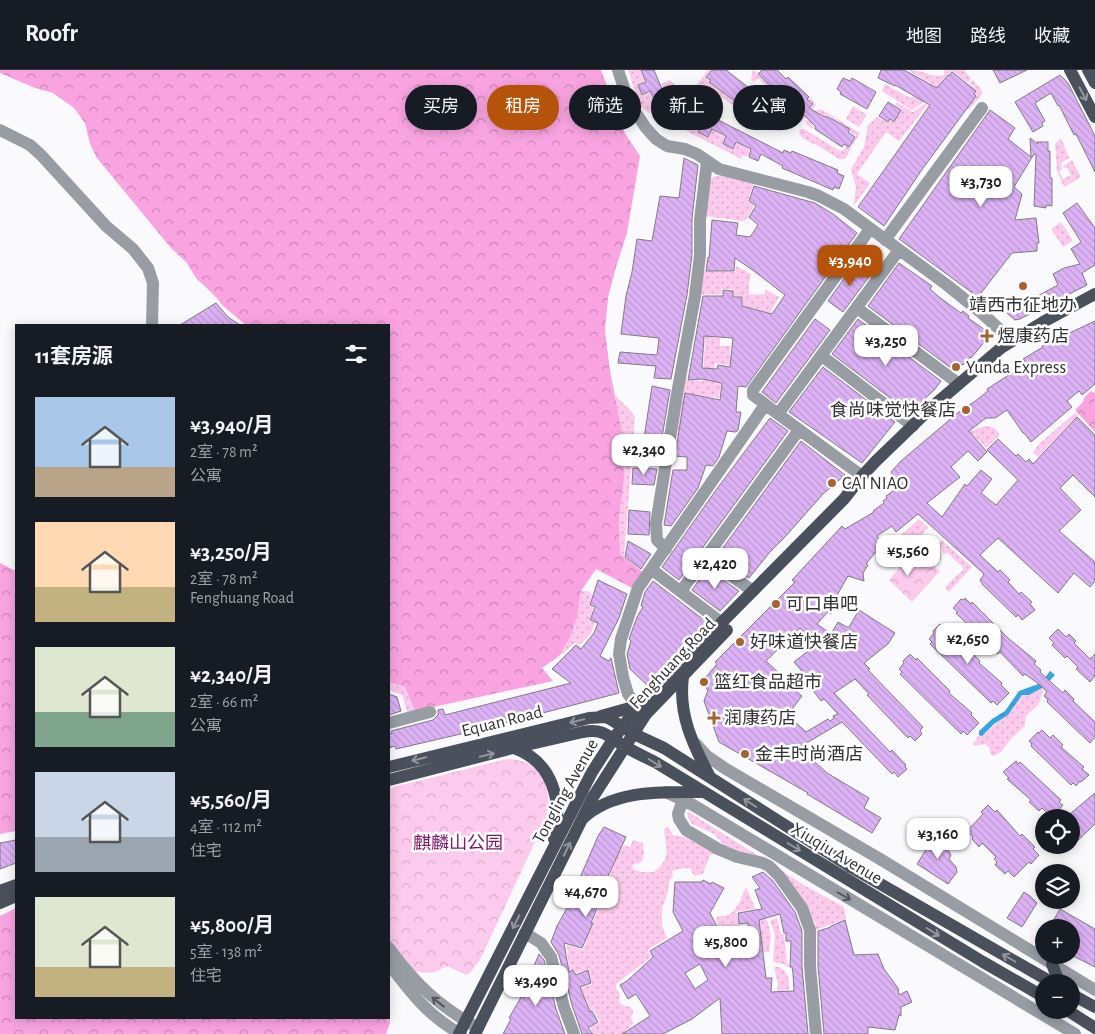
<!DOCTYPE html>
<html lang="zh">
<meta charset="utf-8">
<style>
:root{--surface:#171b24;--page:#242831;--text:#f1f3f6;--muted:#9ea1a6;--line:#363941;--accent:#b45309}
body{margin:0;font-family:"Alegreya Sans","Noto Sans SC",sans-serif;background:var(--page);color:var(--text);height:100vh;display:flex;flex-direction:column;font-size:19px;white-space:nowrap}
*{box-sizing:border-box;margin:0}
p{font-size:16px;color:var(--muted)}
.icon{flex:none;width:28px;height:28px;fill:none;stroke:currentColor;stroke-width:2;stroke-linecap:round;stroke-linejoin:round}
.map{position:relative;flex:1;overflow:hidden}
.drawer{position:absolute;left:15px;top:254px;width:375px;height:695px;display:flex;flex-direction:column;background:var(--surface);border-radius:0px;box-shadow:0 2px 12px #0003}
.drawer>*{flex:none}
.guide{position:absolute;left:405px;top:15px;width:475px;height:45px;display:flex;gap:10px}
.tools{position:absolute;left:1035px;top:739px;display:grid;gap:10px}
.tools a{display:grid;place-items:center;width:45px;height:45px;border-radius:50%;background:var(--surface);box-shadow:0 2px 12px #0003;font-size:25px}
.price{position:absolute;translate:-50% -42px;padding:0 11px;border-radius:10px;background:#fff;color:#222;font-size:16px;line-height:32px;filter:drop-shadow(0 1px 2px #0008)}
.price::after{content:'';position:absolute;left:50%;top:30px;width:15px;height:11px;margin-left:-8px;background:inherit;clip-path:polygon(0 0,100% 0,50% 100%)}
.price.current{background:var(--accent);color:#fff}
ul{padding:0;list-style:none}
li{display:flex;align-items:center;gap:15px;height:125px;padding:0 20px}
li span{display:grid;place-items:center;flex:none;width:140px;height:100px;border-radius:0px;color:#555}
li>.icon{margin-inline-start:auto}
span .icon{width:60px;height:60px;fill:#fffc;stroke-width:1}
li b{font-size:21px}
h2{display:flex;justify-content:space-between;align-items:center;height:60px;padding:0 20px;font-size:21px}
.chip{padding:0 18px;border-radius:22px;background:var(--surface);box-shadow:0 2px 12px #0003;font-size:18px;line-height:45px}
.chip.current{background:var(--accent);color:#fff}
header{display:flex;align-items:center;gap:30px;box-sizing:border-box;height:70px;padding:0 25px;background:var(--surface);border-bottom:1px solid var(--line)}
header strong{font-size:24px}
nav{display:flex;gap:28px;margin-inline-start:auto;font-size:18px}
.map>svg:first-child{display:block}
</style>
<header>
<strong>Roofr</strong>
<nav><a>地图</a><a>路线</a><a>收藏</a></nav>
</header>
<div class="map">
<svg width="1095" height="964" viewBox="0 0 1095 964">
<defs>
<pattern id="grass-dots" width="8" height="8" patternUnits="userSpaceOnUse" patternTransform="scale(1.25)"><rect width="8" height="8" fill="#fccaec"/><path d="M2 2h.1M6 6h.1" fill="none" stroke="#d8aecb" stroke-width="1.8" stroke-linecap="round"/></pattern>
<pattern id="forest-crowns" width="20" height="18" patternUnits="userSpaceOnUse" patternTransform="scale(1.25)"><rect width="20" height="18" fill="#f9a4e1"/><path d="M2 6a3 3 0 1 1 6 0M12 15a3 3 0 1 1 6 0" fill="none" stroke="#ca86b7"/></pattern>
<pattern id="park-crowns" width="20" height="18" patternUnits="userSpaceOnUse" patternTransform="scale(1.25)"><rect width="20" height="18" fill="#fccaec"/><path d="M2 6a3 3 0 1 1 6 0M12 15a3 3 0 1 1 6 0" fill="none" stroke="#d8aecb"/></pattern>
<pattern id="water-ripples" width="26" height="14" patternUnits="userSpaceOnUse" patternTransform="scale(1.25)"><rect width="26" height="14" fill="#38a6de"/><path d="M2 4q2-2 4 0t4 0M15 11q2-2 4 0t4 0" fill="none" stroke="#3088b5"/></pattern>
<pattern id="building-back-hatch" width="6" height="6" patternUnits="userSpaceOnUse" patternTransform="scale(1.25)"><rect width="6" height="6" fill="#dcb2f5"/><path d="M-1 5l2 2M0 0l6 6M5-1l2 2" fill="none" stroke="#bd99d3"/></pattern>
</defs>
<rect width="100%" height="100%" fill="#fafafd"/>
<!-- grass -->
<path fill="url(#grass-dots)" d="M628,0h12l5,11 -8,4 5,11 8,-4 3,8 12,-6 -4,-10 9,-4 6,6 -6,4 -5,9 7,21v5l-29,-16 -3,-3z
M708,0h3l-6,7 4,3 -1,2 10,8 2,-1 6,4 -1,2 10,8 2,-2 6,5 -1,2 12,8 1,-1 5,3 9,-13 -6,-4 2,-2 14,15 5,11 -2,6c-14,2 -35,-12 -48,-19l2,-5 -31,-20 -5,7 -3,-4v-6z
M753,0l5,3 -1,1 9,9 2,-1 6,6 -1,2 9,8 2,-1 6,6 -1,1 9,10 2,-2 4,3 10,-11 -5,-5 1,-2 6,8 -15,17 -7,3 -26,-31 3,-4 -13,-12 -4,4 -3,-3z
M910,0c12,0 22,8 34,5v-5h20l7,9 -3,4 -16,-12 -3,3h-2l-7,10 28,23 9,-12 -2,-1 2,-3 -7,-7 3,-4 8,9 1,5 -13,16 -31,-23 -9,9 5,-11 -25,-14z
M885,14l25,14 3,-2 4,2 1,-1 7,4 -13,9 -30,-19z
M679,18l10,8 -4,6 -9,-5 -6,11 6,4 -2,8 10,5 4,-7 13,6 -4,8 12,6 3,-8 13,7 -3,8 11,5 4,-7 13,7 -2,6h-7l2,4 -68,-35 -8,-24 3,-6z
M938,19l1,1 -40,51 -13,-9 -29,42 13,9 -17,24 3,-19 -5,-19 13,-22 4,-22 9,-8 11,5 2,-1 4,2 8,-14 -7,-4 1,-3 17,10 12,-8z
M853,36l14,9 -8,12 -13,-8z
M821,39l39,24 -15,26h-6l-19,-12 -16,-8 -5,-5 1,-5h4l36,22 4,-1 1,-5 5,3 6,-13 -7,-4 1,-2 -6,-4 -1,2 -12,-7 1,-2 -6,-4 -1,2 -7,-4 -7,13 4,2 -1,2 -7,-4 -1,-3 10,-11z
M1061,68l8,20 -8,5 1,7 -3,1 4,8 8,-4 -4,-8 -3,1 -1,-2 9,-6 9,17 -17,10 -7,-16 -2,-27z
M722,105l32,7 -6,19 6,5 -8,14 -4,1 -37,-5 6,-37 2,-2z
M1061,152l11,17v2l-9,6 -12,-18z
M736,196l15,8 -2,10v11l16,-1v-5l14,8 -9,16 -17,-5 -2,4h-8v-15l-9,-1 -1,-7h-11l-1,5 -23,1 3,-24 34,1z
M705,265h8l1,3h6v8h10v10h8l-3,10 -20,-3 -3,18 9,2 -2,15 -31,-4 5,45 -20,-3 8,-56 22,1z
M615,326c5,4 17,15 20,21l-11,140 -4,-3 -1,-36 5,-38 -1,-43z
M1075,343l3,3 -7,6 -33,35 -5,-5 7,-9z
M986,356l9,2 5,7 -14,13 -16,-17z
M919,449l9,9 -27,28 -14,-19 4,-3 4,6z
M942,470l30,27 -23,25 -4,-4 8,-9 10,-9v-2l-16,-16 -3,3 -2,-6 -5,-4z
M581,521h7l4,4 -3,11 4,2 -4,13 6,2 -4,10 -11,12 -5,-2 -16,13c12,-21 19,-40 22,-65z
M389,612l16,5 10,24 -8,1 -5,-17 -13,-5z
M1044,617l-5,17 -13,12 -1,10 -14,13 -10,13 -7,4 -3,-1 -2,-8 -4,-3 -11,2 -1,-2 6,-9h4l30,-26 5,-10 5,-4h6z
M689,742l120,76 35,19 2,12 -34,12 4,-7 -5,-7 -20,-32 -64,-37 -13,-14 -22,-10 -3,-4 -2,-7z
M668,757l5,8 11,2 31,16 -5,2 -7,19 -9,2 -4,-8 -12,1 -6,2 1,6 -3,3 -4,19 -4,8v18l5,13 -18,11 -1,2 3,6 -35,27v4l4,6 -1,8 5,4 7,1 2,5 -2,6 2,6 -7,6 1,4h-33l-4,-6 10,-6 -6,-12 -4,1 -9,-23 11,-4 -3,-15 -13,4 -1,-3h-6l-2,-25 16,5 34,-94 7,-11 6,2 3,-7 10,3 1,10 -2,9 -10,3 1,4 8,3h13c18,-14 12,-25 10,-43z
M746,817l9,21 13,14 3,14 -2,16h-6l-3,-29h-3l-3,-14 -18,3 3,14h7l3,27h-18l-15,-33 1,-3c4,-2 7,0 11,-2 11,-5 13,-19 18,-28z
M777,848l4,16h3l3,28 3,6 -9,-5h-5l-3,-2 2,-26 -5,-15z
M774,897h5c9,4 11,13 10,23l-12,1 1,-6z"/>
<!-- forest -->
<path fill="url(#forest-crowns)" d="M0,0h601l24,63 15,23 -13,77 -11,34 -8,31 -3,32 5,41 13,66 1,43 -5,38 1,36 23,18 -9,17 -38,-20 -15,22 -4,26 -7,20 -11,19 -17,12 11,13 -138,30 -10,-24 -16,-5v-357h-143l-23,-19 -6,-8 -21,-20 -9,-15 -16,-15 -74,-90 -7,-14 -5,-21 -11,-15 -21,-15 -18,-5 -35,-15z
M1091,321l4,2v39l-20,-22 8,-8 1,-4z
M0,493l16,8v260l-16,3z
M16,838v110h373v-3l1,8 -4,11h-386v-118z"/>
<!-- park -->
<path fill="url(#park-crowns)" d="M929,477h6l6,4v8l-7,7 6,5 -28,31 -23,-22 26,-31 7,5z
M507,689c37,0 49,33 37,64l-64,137 -10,13 -4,2 -19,-9 -12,6 -12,1 -9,-2 -8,-6 -17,-24v-153z"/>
<!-- water -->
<path fill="url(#water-ripples)" d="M1050,601l5,4 -11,12 -15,8h-7l-14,20 -14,9 -12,12 -3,-1v-4l13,-12 13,-8 14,-20 22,-8z"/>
<!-- building -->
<path fill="url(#building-back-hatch)" stroke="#827987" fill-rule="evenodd" d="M641,0h13l10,24 -10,5 -4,-8 -8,4 -4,-10 8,-3z
M712,0h14l36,28 -1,2 6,5 -8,12 -4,-4 -2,2 -44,-33 2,-2 -5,-3z
M762,0h15l9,9 2,-2 21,20 -2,2 6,5 -4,4 16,9 1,-1 24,13 -2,3 7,5 -6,10 -5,-3 -2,3 -27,-18 1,-2 -16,-16 -2,2 -40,-39z
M881,0h23l33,18 11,-13 1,1 3,-4 24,19 -2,3 2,2 -55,75 -37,55 -26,-19 72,-102 -35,-20v1l-17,-8z
M993,0h34l-27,13z
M1060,5l8,8 27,53v36l-19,-38 -2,1 -15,-30 -1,1 -7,-13 -16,10 10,18 -3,2 1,3 -10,6 -18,-30z
M843,8l7,3 2,-3 24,14 -9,17 -27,-15 1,-2 -4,-3z
M676,30h3l104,53 1,-3 7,3 1,-2 46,19 -1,3 7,3 -5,13 -5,-2 -1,3 -51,-22 1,-2 -22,-12 -3,7 -9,-4 2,-8 -15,-7 -3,7 -10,-5 3,-8 -14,-7 -4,8 -10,-5 4,-8 -15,-7 -3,8 -10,-5 3,-8 -6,-4z
M888,32l13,8 -7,12 -4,-3 -2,3 -9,-6z
M990,40l25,18 -7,11 23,18 -1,-19 8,6 -1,-2h11v9h2v27h2v28l-6,-1v3l-12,-2 2,-51 -2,-1 -20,33 8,7 -7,26 21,-2 3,25h-2v8l-25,2 -34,44 -79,-58z
M684,88l14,7 -6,54v36l-5,40 -16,84 -17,-1 2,-12 -38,-3 2,-11 37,3 2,-17 -38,-4 5,-38 6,-24 5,-33 15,2 8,-45 19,2z
M754,116l61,17 18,11 24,19 -111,154 -8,-1 -2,26h5l-3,18 -2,2 -9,-1 -8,26 -6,9 -7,-1 -8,23 -27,38 -7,-1 9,-55h14v-13l-12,-1 10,-63 35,7 2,-17 -20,-4 -14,1 15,-84h20v-6l10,1v6h9v9l30,8 13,-19 -31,-24 -19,-13 -1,13h-28l2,-14 1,1 3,-38 26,3 -2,12 14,2 8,-12 -9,-8 7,-11 -7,-5zM704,266l29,2 -3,29 -12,-2 -1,4 -15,-1z
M1077,133l18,25v37l-13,8 5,12 -67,34 -5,1 -8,-7 7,-9 5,2 39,-21 -5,-11 11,-6 16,-4 -9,-15 10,-7 -18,-29z
M856,192l15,12 -28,38 -15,-11z
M899,193l33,23 -2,3 9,8 22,16 2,-2 6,5 -1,2 23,16 -20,24 -1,-1 -7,8 -1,-1 -7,7 -87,-65z
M216,233l12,14 12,8h-60z
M815,249l15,11 -54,73 -14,-11z
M858,249l83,62 -6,8 -25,24 -78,-59z
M1095,251v63l-13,11 -3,-4 -12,10 5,6 -41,35 -6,-8 -2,-1 -16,-23 -12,8h-9l-17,13 18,21 -9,9 -10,-10 -17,16 9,10 -33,26 15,14 23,-33 2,2 14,-16 11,9 -11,14 15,12 22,-25 -31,-30 11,-11 18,17 2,-2 8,8 3,-3 4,5 44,-47 18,18v62l-22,-22 -13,13 21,22 -22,21 36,31v19l-5,6 -16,-14 -16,20 -60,-55 -18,17 18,17 2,-2 10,10 -2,2 11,12 2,-2 11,10 -2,2 5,6 -13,10 -4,-5 -2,2 -33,-32 -3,-5 4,-5 -1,-2 -65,-59 -22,18 -4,-6 -15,10 5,8 -16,20 2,1 -5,8 1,8 -16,-5 -12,21 3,5 -4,4 2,2 -6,6 -3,-2 -11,12 14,10 7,-12 9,5h2l10,-17 36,23 -7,11 -24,19 6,6 -2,1 55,57 -3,4 2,3 -7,7 -5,-5 -2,2 -41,-43 2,-1 -14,-15 -21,14 56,59 2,-2 14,15 -1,2 2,2 -9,8 -4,-5 -2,2 -50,-52 -49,29 22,11 12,11 42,25 -5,10 17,10 -9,15 -65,-39 1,-1 -89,-51 -15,-41 4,-11 -7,-7 16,-19 -2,-2 80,-80 -3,-2 50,-54 3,3 29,-17 -1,-1 11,-8 -1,-2 4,-3 -1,-2 14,-10 1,-1 -10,-13 10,-11 59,-50 14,-9 14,-11 -1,-2 39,-25 -3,-5 20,-12 -1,-1zM800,558l17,16 -23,18 14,16 -3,2 16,21 3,-2 14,15 -5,2 1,2 -4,3 -2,-2 -22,13 -13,-12 2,-3 -6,-4 13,-17 -23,-20 1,-2 -14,-13z
M823,297l72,55 -33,41 -73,-51z
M652,316l18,4 -11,65 -24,-2 1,-16 8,1z
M770,348l18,13 -109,149 -17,-13 54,-77z
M801,371l44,34 -22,19 -38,43 -15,15 -21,26 -32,-22z
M633,398l24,1 -3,16 -22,-1z
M629,440l21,2 -1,23 -21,-1z
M628,471l23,13 -10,15 -16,-12z
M707,499l32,22 -19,20 -28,-21z
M598,510l29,14 -8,24 -19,38 9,5 2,-3 8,35 -141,37 -82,19 -1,-3 -6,2v-14l3,-1 -1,-2 42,-11 5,-5v-5l5,-1 2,6 126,-32 -19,-14 24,-24 5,4 13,-16 4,-10 -8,-3 5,-13 -5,-2z
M653,511l55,42 -60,63 -18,-17 -3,-15 4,-13 -2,-2 8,-22 6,-10 -2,-1 4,-14z
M965,528l6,6 1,-2 36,36 28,23 -2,3 7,6 -1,2 23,21 2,-3 9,9 -1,2 22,21v15l-5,6 -43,-41 1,-2 -4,-4 3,-4 -7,-7 -15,-11 -2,2 -23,-24 -2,2 -42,-41 2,-1 -5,-4 8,-9 2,1z
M940,554l6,6 1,-2 33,33 -1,2 23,20 -1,2 8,8 -12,12 -4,-4 -2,2 -61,-59 2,-2 -3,-3 5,-6 -1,-2z
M1058,559l8,8 3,-3 7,7 -2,2 16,16 5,-5v22l-5,6 -14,-13 2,-2 -11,-11 -2,2 -13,-13 2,-2 -5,-5z
M910,584l6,6 1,-2 33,33 -1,2 23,20 -1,2 8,8 -12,12 -4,-4 -2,3 -61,-60 2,-2 -3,-3 5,-6 -1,-2z
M389,624l8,3 4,14 -12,4z
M1042,660l8,8 3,-3 10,10 -2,2 23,20 -2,2 7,6 -8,7 -1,-1 -4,5 -3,-3 -2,2 -40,-39 1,-2 -3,-3 9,-9 1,1z
M1016,691l2,3 2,-2 41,38 -2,2 4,3 -8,9 -2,-1 -3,3 -8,-8 -3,3 -10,-9 2,-2 -24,-21 2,-1 -6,-6z
M1095,723v31l-24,23v-34z
M988,735l7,7 2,-2 23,26 2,-2 13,13 -2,2 6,6 -8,9 -2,-2 -15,15 -6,-6 -3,3 -10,-9 2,-3 -3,-3 2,-2 -14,-14 -3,4 -7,-8 1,-2 -6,-6 16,-17 -2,-2z
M604,757l22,10 -21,46 -11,33 -3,7h2l-11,25 -18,-5 5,29 4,-2 3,5 12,-5 3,13 -11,4 10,25 2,-1 6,11 -10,6 5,6h-11l-10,-29 -13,-50 -8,-13 6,-16 9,-16 32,-74z
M937,762l14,23 -2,4 7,8 1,5 -9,12 -31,-20z
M16,770v23l-16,6v-26z
M763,802l10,9 22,31 7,19v36l6,67h-86l-2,-36 -28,21 -29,15h-41l28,-18 -14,-22 -8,5 -8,-14 7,-4 26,-24 -3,-6 33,-20 -10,-19 2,-30h27l1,-2 8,4 1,-2 12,6 -14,25 14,27 5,15 21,-1 -2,-31 -9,1 -1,-11 24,-4 -7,-19 5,-2 -8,-11zM780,844l4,19h2v8h5l-1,26h2l1,6 1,18 -23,1 1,-14h-6l-7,-58zM700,894l8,16 -13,9 -10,-16z
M1024,822l6,4 7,7 -15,24 -15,-9z
M1060,839l35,20v38l-24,-12h2l-2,-1v-26h-22z
M845,850l9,35 24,-1 6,15 14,19 1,7 8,-4 5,11 -11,5v9l-2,-1 -4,15 -27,-3v7h-44l-6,-68v-35l13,-4v-1z
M539,884l5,6 12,49 9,25h-62l8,-15 -2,-1 11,-19z"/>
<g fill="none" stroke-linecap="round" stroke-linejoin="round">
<!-- minor -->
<path stroke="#989ca3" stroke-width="12" d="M618,0l8,24 8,16 12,18 10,11 11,7 18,3 12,5 22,15 89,23 11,4 25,13 103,76 37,30 28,26
M0,60l30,15 11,10 65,71 27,23 15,19 5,15 -1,42
M870,159l-117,161v5l25,19 121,-164
M885,170l97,-132
M854,181l28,21
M857,238l102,76
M822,286l91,70
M778,344l84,62
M666,479l-9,-9 -1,-16 21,-130 18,-98 5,-41v-35l7,-59
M706,488l47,33
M651,499l71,54
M681,521l118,-161
M637,636l-9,-12 -5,-17 -4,-23 2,-15 17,-51 127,-183
M389,653l41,-11
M696,674l11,12 19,13 154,90 215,131
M666,722l27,13 382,229
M685,731l-4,4 -3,9 1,5 7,11 32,19 19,8 26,6 6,3 10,10 23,32 8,22v36l6,68
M525,863l16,10 10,14 13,50 10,27
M389,878c27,37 50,58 89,80
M389,894c21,28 40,53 72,70"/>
<!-- major -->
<path stroke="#4a515c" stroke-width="12" d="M1070,0l25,47
M1088,0l7,13
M683,607c-5,37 10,68 27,100
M601,646l36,-10 4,-3
M514,678c39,14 49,53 40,91
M389,697l200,-49 16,-1 5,2 24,15 30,14 185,118 202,116
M389,710l120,-31 74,-17c23,-4 26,6 43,15 10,6 19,10 29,15l328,200 61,35
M582,749c32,-30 80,-27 121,-27
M0,821l16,-6
M0,833l16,-7
M1052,894l7,18
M1071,924l24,13
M1067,940l28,18
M459,964l133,-262 22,-34 23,-30 207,-209 18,-23 14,-15 57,-55 68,-58 42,-26 52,-28
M475,964l118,-237 53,-83 81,-84"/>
</g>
<!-- one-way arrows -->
<defs><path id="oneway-shaft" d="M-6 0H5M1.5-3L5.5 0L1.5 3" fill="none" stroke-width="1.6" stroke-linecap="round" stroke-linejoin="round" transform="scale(1.25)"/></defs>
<g stroke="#92979d">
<use href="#oneway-shaft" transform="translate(1083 24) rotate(62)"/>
<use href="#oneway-shaft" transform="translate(577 651) rotate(167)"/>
<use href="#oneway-shaft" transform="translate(487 685) rotate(-14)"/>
<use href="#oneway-shaft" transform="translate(419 689) rotate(166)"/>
<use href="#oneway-shaft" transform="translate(655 693) rotate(32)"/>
<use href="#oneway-shaft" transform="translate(750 733) rotate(-148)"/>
<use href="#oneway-shaft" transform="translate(794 777) rotate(31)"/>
<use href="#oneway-shaft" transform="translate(567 779) rotate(-64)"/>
<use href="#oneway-shaft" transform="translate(516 852) rotate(117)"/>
<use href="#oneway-shaft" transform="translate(933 862) rotate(32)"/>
<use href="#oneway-shaft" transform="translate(1009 888) rotate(-150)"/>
</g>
<g stroke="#54565c">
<use href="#oneway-shaft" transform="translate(844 826) rotate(30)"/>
<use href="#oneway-shaft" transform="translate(438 932) rotate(-142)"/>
</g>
<!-- markers -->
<g fill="#a66231" stroke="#fff" stroke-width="2">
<circle cx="1023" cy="216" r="5"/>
<path d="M984.5 258.5h5v5h5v5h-5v5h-5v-5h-5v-5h5z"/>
<circle cx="956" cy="297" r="5"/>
<circle cx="966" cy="340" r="5"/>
<circle cx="832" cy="413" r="5"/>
<circle cx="776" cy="534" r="5"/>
<circle cx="740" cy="572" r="5"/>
<circle cx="704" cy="612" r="5"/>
<path d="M711.5 640.5h5v5h5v5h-5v5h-5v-5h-5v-5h5z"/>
<circle cx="745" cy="684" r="5"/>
</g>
<g text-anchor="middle" stroke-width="5" stroke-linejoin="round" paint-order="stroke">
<!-- poi labels -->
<g font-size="18" fill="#303036" stroke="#fff" text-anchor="start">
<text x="1023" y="241" text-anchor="middle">靖西市征地办</text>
<text x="997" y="272">煜康药店</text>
<text x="966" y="303">Yunda Express</text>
<text x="956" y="346" text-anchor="end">食尚味觉快餐店</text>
<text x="842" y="419">CAI NIAO</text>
<text x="786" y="540">可口串吧</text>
<text x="750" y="578">好味道快餐店</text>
<text x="714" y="618">篮红食品超市</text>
<text x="724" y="654">润康药店</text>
<text x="755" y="690">金丰时尚酒店</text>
</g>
<!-- street labels -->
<g font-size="18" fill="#303036" stroke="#fff">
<text transform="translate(672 593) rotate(-47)" y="6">Fenghuang Road</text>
<text transform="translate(502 651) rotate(-14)" y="6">Equan Road</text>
<text transform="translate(565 721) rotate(-61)" y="6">Tongling Avenue</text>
<text transform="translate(837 783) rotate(31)" y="6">Xiuqiu Avenue</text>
</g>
<!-- park labels -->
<g font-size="18" fill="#7b1867" stroke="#fff">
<text x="458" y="779">麒麟山公园</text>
</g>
</g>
</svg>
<div class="tools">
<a><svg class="icon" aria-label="locate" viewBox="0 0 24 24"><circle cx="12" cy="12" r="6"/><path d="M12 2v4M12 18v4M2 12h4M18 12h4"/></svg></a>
<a><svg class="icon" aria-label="layers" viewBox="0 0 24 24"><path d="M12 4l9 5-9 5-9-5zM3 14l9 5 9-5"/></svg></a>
<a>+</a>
<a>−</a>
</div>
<b class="price" style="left:981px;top:138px">¥3,730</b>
<b class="price current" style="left:850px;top:217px">¥3,940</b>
<b class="price" style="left:886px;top:297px">¥3,250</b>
<b class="price" style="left:644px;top:406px">¥2,340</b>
<b class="price" style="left:908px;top:507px">¥5,560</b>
<b class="price" style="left:715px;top:520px">¥2,420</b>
<b class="price" style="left:968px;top:595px">¥2,650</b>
<b class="price" style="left:938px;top:790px">¥3,160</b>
<b class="price" style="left:586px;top:848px">¥4,670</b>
<b class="price" style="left:726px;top:898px">¥5,800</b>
<b class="price" style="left:536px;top:937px">¥3,490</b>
<div class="guide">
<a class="chip">买房</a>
<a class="chip current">租房</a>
<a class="chip">筛选</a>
<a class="chip">新上</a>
<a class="chip">公寓</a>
</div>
<section class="drawer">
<h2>11套房源<svg class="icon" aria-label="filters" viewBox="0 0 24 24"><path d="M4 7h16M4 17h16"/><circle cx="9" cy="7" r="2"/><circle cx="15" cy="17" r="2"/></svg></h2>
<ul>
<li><span style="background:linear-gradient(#a9c7e8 70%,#b9a48a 0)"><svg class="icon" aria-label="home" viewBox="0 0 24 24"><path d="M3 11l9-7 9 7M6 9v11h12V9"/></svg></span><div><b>¥3,940/月</b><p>2室 · 78 m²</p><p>公寓</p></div></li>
<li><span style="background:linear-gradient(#ffd9b3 65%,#c2b280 0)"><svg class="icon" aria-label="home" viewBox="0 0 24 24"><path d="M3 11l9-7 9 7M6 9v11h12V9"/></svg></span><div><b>¥3,250/月</b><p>2室 · 78 m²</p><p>Fenghuang Road</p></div></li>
<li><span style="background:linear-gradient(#dfe7d0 65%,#7fa58c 0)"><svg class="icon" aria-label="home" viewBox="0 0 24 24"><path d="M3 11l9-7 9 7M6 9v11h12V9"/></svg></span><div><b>¥2,340/月</b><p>2室 · 66 m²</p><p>公寓</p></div></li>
<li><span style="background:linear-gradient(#c9d6e8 65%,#9aa5b1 0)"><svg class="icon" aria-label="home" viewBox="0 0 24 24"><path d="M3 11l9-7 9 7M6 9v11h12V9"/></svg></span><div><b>¥5,560/月</b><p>4室 · 112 m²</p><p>住宅</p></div></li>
<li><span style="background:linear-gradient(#dfe7d0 70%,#c2b280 0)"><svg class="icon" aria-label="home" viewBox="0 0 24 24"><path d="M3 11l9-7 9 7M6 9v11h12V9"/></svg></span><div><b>¥5,800/月</b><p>5室 · 138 m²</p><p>住宅</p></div></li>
</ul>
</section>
</div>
